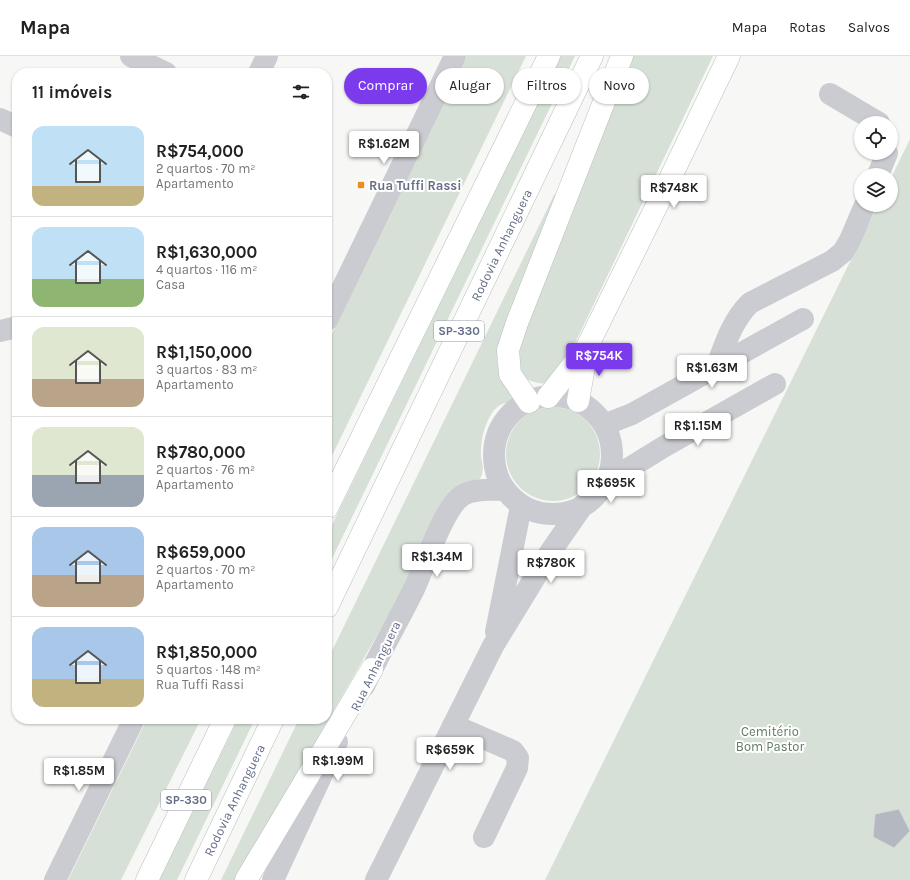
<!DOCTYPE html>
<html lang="pt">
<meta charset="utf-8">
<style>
:root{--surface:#fff;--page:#f6f6f6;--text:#222;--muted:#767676;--line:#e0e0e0;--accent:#7c3aed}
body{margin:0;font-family:Karla,sans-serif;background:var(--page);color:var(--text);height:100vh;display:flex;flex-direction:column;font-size:15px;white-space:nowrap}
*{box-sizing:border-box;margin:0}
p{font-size:13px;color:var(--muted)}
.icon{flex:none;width:22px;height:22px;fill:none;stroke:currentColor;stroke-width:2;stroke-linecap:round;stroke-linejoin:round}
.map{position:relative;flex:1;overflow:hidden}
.drawer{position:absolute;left:12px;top:12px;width:320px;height:656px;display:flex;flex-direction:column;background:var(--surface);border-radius:16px;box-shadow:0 1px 3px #0004}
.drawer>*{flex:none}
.hud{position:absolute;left:344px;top:12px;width:380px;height:36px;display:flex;gap:8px}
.controls{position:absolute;left:854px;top:60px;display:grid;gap:8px}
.controls a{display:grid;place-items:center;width:44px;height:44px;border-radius:50%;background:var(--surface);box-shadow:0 1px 3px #0004;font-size:20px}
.price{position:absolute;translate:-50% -34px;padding:0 9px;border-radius:4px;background:#fff;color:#222;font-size:13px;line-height:26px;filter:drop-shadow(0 1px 2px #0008)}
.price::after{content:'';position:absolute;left:50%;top:24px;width:12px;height:9px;margin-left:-6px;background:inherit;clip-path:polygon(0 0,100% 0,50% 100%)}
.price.selected{background:var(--accent);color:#fff}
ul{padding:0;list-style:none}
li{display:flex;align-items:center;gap:12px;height:100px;padding:0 20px}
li+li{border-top:1px solid var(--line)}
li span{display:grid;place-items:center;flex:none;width:112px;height:80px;border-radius:12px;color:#555}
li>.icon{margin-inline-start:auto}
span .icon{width:48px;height:48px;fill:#fffc;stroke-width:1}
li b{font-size:17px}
h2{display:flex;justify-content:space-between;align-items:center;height:48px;padding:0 20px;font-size:17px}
.tag{padding:0 14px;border-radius:18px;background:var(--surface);box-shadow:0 1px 3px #0004;font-size:14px;line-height:36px}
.tag.selected{background:var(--accent);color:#fff}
header{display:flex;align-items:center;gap:24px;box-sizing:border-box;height:56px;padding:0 20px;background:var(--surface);border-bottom:1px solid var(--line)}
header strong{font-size:19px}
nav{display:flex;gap:22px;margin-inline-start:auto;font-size:14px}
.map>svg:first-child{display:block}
</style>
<header>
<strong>Mapa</strong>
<nav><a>Mapa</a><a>Rotas</a><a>Salvos</a></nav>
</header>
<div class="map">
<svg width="910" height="824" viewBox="0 0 910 824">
<rect width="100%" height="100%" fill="#f7f8f5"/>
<!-- green -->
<path fill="#d7e0d6" d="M467,0h59l-199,410v-122z
M561,0h14l-248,513v-34z
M630,0h83l-137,285 -24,43c-11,0 -30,-2 -35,-15 -3,-7 -1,-18 -2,-25z
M910,83v741h-365l333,-675h13v-27z
M554,139l3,1 -58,153 -2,13 8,20 9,11 -3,9c-3,1 -7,1 -9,2 -15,7 -22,36 -21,51 1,10 4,13 -1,24l-11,2 -9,4 -54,100 -170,295h-15l78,-161h28v-58z
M506 398a47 47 0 1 1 94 0a47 47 0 1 1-94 0Z
M147,663h54l-80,161h-53z
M238,663h17l-78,161h-18z"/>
<!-- building -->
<path fill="#b4b8c1" stroke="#d9dad7" d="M899,753l11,22 -16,17 -21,-11 2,-23z"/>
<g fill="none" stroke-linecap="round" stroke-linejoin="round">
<!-- major casing -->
<g stroke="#bbbdc2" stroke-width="23">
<path id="major" d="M548,341l39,-50 79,-160 63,-131
M578,345l9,-51"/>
</g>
<!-- highway casing -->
<g stroke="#babcc1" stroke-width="23">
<path id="highway" d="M529,346l-19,-28 -2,-24 9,-27 105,-267
M327,452l222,-452
M327,551l265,-551
M147,824l78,-161
M196,824l77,-161
M246,824l126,-211"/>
</g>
<!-- minor -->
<path stroke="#cbccd1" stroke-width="22" d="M131,0l35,17
M259,17l8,-17
M830,38l49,29
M0,63l17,8
M878,119l9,-22
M327,264l128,-264
M0,275l17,-4
M716,312c9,-24 16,-47 34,-65l82,-42 11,-9 7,-12 15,-35
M494 399a59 59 0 1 1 118 0a59 59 0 1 1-118 0Z
M604,369l28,-11 171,-95
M605,427l60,-37 110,-62
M496,576l25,-126
M364,630c15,-32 33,-63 49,-95 11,-22 30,-84 50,-96 12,-7 29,-5 42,-5
M453,669l60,26 5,7 -1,10 -33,69
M55,824l79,-161
M273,824l64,-138
M376,824l117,-234 58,-95 32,-46"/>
<!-- major -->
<use href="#major" stroke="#fff" stroke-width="22"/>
<!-- highway -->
<use href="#highway" stroke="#fff" stroke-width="22"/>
</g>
<!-- markers -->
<rect fill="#f18d1c" stroke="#fff" stroke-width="1.5" x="357" y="125" width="8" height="8" rx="2"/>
<g text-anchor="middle" stroke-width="4" stroke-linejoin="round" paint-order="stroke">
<!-- shield labels -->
<g fill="#fff" stroke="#939aac" stroke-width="1">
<rect x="434" y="265" width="50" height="20" rx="3"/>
<rect x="161" y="734" width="50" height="20" rx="3"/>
</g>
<g font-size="12" font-weight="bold" fill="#656e88">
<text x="459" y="279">SP-330</text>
<text x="186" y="748">SP-330</text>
</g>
<!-- poi labels -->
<g font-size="13" font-weight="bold" fill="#656e88" stroke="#fff" text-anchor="start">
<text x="369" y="134">Rua Tuffi Rassi</text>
</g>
<!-- street labels -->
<g font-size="13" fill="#656e88" stroke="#fff">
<text transform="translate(501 189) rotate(-64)" y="5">Rodovia Anhanguera</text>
<text transform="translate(375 610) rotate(-64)" y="5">Rua Anhanguera</text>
<text transform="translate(234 744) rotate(-64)" y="5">Rodovia Anhanguera</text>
</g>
<!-- park labels -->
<g font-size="13" fill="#607a63" stroke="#fff">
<text x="770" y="680">Cemitério<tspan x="770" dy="15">Bom Pastor</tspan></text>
</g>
</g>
</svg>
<div class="controls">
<a><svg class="icon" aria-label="locate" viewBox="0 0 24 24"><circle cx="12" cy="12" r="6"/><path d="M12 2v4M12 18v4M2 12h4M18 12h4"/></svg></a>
<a><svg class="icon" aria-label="layers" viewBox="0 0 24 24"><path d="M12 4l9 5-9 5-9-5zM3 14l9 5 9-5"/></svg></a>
</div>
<b class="price" style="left:384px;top:109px">R$1.62M</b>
<b class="price" style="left:674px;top:153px">R$748K</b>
<b class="price selected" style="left:599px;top:321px">R$754K</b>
<b class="price" style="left:712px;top:333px">R$1.63M</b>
<b class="price" style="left:698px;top:391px">R$1.15M</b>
<b class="price" style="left:611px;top:448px">R$695K</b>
<b class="price" style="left:437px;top:522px">R$1.34M</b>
<b class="price" style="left:551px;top:528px">R$780K</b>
<b class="price" style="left:450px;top:715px">R$659K</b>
<b class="price" style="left:338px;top:726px">R$1.99M</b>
<b class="price" style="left:79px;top:736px">R$1.85M</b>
<div class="hud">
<a class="tag selected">Comprar</a>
<a class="tag">Alugar</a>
<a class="tag">Filtros</a>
<a class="tag">Novo</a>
</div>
<section class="drawer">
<h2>11 imóveis<svg class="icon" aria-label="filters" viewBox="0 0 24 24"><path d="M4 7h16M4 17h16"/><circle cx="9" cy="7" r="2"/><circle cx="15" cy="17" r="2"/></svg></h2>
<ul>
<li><span style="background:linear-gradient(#bfe0f5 75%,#c2b280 0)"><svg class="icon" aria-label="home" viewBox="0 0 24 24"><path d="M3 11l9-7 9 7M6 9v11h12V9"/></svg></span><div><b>R$754,000</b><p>2 quartos · 70 m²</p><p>Apartamento</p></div></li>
<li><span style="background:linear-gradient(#bfe0f5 65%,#8fb573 0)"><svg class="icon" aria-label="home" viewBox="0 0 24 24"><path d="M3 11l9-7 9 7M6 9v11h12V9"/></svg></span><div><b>R$1,630,000</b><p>4 quartos · 116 m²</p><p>Casa</p></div></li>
<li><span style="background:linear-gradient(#dfe7d0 65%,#b9a48a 0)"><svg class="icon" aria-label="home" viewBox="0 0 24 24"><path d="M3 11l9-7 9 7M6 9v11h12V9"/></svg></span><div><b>R$1,150,000</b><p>3 quartos · 83 m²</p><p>Apartamento</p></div></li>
<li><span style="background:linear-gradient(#dfe7d0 60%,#9aa5b1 0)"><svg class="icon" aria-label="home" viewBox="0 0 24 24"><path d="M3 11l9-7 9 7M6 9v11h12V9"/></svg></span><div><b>R$780,000</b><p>2 quartos · 76 m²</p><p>Apartamento</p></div></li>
<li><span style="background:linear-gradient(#a9c7e8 60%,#b9a48a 0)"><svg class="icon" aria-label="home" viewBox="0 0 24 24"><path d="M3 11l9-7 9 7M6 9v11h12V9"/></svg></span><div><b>R$659,000</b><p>2 quartos · 70 m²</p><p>Apartamento</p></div></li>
<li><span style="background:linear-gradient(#a9c7e8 65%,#c2b280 0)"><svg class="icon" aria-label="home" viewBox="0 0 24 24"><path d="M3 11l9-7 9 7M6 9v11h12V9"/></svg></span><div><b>R$1,850,000</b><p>5 quartos · 148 m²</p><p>Rua Tuffi Rassi</p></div></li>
</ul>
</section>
</div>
